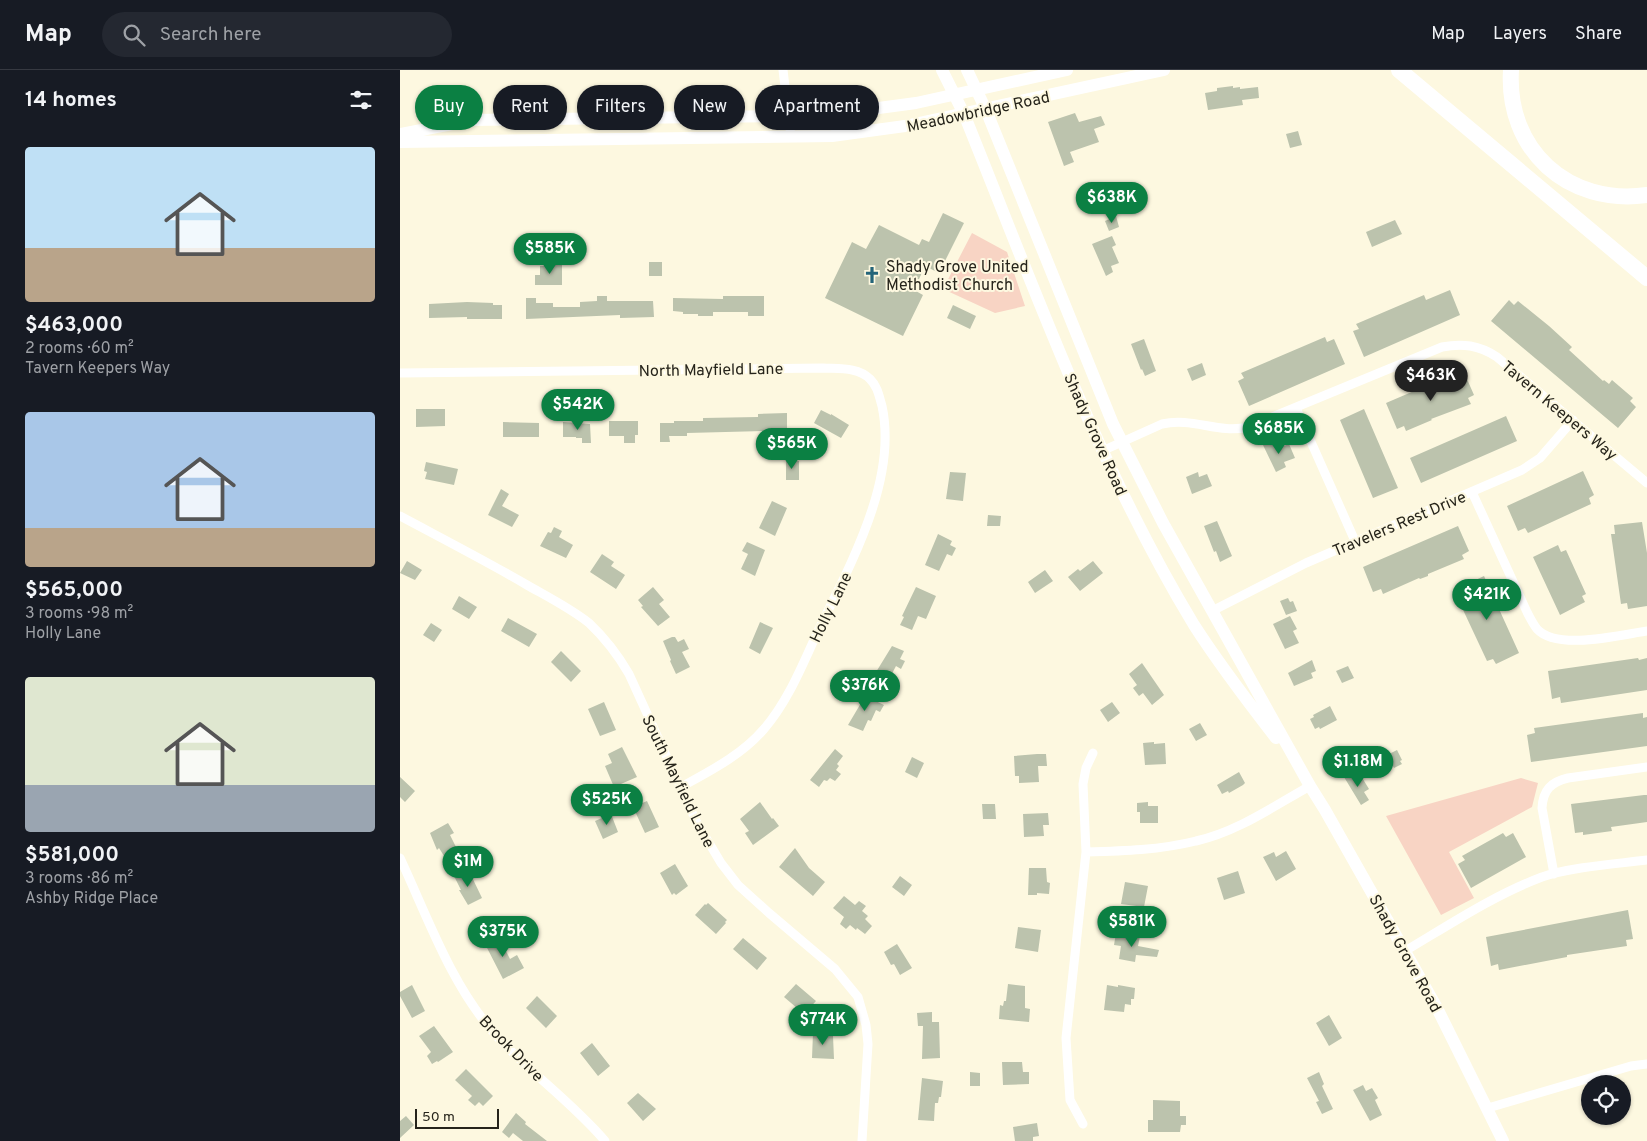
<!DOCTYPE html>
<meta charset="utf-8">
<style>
:root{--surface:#171b24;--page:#242831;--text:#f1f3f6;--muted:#9ea1a6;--line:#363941;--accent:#0b8043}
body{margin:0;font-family:Overpass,sans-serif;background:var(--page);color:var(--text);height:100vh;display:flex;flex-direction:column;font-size:19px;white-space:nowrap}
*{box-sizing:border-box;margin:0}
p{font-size:16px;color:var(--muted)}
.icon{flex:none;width:28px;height:28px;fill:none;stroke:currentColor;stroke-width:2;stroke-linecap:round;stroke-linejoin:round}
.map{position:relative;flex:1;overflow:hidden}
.drawer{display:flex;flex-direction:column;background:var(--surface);width:400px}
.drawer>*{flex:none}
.guide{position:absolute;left:15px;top:15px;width:475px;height:45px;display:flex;gap:10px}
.tools{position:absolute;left:1181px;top:1005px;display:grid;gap:10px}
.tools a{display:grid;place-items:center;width:50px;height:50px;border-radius:50%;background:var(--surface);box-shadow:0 1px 4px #0004;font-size:25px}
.scale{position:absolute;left:15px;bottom:12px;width:84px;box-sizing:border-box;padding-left:5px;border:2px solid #26241b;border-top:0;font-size:14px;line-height:18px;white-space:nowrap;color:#26241b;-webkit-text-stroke:4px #fdf8e0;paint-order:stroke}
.price{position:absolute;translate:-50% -42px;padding:0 11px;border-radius:18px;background:var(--accent);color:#fff;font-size:16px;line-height:32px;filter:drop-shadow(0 1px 2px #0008)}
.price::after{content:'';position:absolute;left:50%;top:30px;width:15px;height:11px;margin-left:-8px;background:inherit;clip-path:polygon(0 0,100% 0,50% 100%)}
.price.on{background:#222;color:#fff}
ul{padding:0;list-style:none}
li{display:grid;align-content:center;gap:10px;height:265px;padding:0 25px}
li span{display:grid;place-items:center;height:155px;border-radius:5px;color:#555}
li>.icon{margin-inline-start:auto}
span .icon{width:90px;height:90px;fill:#fffc;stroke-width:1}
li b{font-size:21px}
h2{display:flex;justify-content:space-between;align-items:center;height:60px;padding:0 25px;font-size:21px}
.tag{padding:0 18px;border-radius:22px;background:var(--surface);box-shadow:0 1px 4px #0004;font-size:18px;line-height:45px}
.tag.on{background:var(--accent);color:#fff}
header{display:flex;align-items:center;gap:30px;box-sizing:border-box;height:70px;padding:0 25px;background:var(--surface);border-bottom:1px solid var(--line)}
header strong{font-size:24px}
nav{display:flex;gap:28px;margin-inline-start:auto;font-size:18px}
.search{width:350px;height:45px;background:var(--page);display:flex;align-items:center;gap:12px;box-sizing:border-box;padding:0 18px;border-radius:28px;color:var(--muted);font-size:19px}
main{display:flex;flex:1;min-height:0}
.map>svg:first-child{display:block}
</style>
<header>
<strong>Map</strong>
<div class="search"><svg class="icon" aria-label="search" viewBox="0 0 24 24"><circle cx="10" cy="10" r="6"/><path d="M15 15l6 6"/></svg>Search here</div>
<nav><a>Map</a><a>Layers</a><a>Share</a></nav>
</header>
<main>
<section class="drawer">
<h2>14 homes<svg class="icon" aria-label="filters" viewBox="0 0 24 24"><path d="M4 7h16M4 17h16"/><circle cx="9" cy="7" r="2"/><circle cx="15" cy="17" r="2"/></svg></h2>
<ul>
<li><span style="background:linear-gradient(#bfe0f5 65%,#b9a48a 0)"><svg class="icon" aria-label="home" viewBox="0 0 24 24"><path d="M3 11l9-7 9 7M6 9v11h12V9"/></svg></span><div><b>$463,000</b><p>2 rooms · 60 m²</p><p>Tavern Keepers Way</p></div></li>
<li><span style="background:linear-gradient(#a9c7e8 75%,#b9a48a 0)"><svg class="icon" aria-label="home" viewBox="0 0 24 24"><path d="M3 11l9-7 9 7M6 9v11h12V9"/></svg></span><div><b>$565,000</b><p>3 rooms · 98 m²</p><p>Holly Lane</p></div></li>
<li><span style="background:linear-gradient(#dfe7d0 70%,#9aa5b1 0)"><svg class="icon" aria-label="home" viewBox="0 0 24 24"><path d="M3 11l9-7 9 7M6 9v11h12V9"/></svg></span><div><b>$581,000</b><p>3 rooms · 86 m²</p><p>Ashby Ridge Place</p></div></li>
</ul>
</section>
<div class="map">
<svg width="1247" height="1071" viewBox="0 0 1247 1071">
<rect width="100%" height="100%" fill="#fdf8e0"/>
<!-- green -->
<path fill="#f8d4c4" d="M572,163l35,19 18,54 -30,7 -52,-24z
M1121,708l17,5 -6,24 -83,45 25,46 -33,17 -55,-99z"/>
<!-- building -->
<path fill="#bcc3ad" d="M833,16v2l7,-1v2l18,-2 1,11 -17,2 1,5 -35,5 -3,-17 12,-2v-3z
M675,43l4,9 22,-6 4,9 -11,4 5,13 -29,10 4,10 -10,4 -16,-44z
M898,61l4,14 -12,3 -4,-14z
M543,143l21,10 -25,50 -14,-7 -11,24 9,5 -20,41 -78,-38 27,-56 14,7 13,-24 40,20 3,-6 7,3z
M716,146l3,11 -10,4 -4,-10z
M995,150l7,14 -30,13 -6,-15z
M712,166l4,9 -4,2 7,16 -8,3 2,6 -7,4 -14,-32z
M162,191v24h-27v-10h5v-9h8v-4z
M249,192h13v14h-13z
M1050,220l10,25 -96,42 -11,-26 6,-2 -3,-5 68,-29 2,5z
M197,226h10v5h46l1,16 -34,1v-3l-94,4v-21h10v5h17v4h27v-5l17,-1z
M323,226h41v20h-16v-4h-35v4h-15v-2h-15v-2l-10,-1v-13l50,1z
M1109,230l5,5 4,-4 31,25 23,21 -3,3 34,31 1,-1 5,4 3,-4 21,18 -3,3 6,6 -18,21 -127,-107z
M67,232l26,1v2h9v14h-35v-2l-38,1v-14z
M553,235l23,11 -6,13 -23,-11z
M925,267l2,5 7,-3 11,25 -96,42 -11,-25 6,-3 -3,-5z
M744,269l12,32 -11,5 -3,-7 -1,1 -10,-26z
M802,293l4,12 -14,6 -5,-12z
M1063,300l11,25 -6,3 3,6 -40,15 1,1 -26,11 -2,-5 -7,3 -11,-26z
M16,339h29v17l-29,1z
M964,339l34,79 -25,10 -33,-78z
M421,340l10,5v-1l18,11 -8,13 -27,-15z
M387,343v17h-7v7h-14v-6l-79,2v3h-18l1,6h-10v-19h14v-2h29v-3l55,-1v-3z
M1106,346l11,25 -96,42 -11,-25z
M209,351h29v14h-3v8h-11v-7h-15z
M103,352l36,1v14h-36z
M163,352l27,2 1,19h-9v-5h-6v-1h-13z
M876,370l3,8 10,-4 6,14 -11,4 2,5 -10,5 -13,-27z
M386,391h13v19h-13z
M26,392l32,7 -4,16 -29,-6 2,-7 -3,-1z
M1183,401l11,24 -5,3 2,6 -63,29 -3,-5 -7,3 -11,-25z
M550,402l16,1 -3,28 -17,-2z
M798,402l1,5 8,-3 5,12 -20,8 -6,-17z
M101,419l8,5 -7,12 17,9 -7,12 -24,-12z
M372,431l15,7 -12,28 -16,-8z
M588,445l13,1 -1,10h-13z
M817,451l15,35 -12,6 -4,-11 -2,1 -10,-26z
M1242,452l5,31v53l-19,3 -1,-6 -6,1 -10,-70h4l-1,-9z
M1058,456l11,25 -7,4 2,4 -36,15v2l-8,3 -1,-1 -36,16 -2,-5 -8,3 -10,-25z
M154,457l8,4 -3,6 14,8 -7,13 -26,-12 8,-14 3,1z
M538,464l14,7 -2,4 6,3 -4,8 -5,-2 -8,17 -14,-6z
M347,472l18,8 -10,26 -14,-7 7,-15 -6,-3z
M1158,475l3,7 5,-2 20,44 -4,2 3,6 -25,13 -27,-58z
M202,484l12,8 -3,4 14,9 -9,14 -26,-17z
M7,491l15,9 -7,10 -15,-7z
M693,491l10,12 -23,18 -12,-14 10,-8 2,2z
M645,500l8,11 -18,12 -7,-11z
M1084,506l35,77 -23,11 -3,-5 -6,2 -30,-64 5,-2 -3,-7z
M253,517l11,13 -5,4 11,13 -12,9 -17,-19 2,-1 -5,-6z
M516,517l20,9 -10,23 -8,-3 -6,14 -12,-5 4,-8 -2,-1z
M59,526l18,11 -8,12 -17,-10z
M888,528l2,4 3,-1 4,10 -11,4 -6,-14z
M890,546l7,13 -4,2 6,12 -14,6 -12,-25z
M108,548l29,16 -8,13 -28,-16z
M360,552l13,6 -13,26 -11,-6z
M31,553l11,7 -8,12 -11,-7z
M272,567h3l3,5 6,-3 5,10 -7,3 8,15 -14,7 -6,-13 1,-1 -8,-19z
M492,576l12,5 -4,8 5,2 -4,8 -5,-3 -9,17 -14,-6z
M161,581l20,20 -10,11 -20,-20z
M1238,588l1,2 8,-2v32l-86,13 -1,-6 -8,2 -4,-28z
M912,590l4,11 -5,2 2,5 -19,8 -6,-13z
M742,593l22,32 -12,10 -9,-12 -4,3 -6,-8 4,-3 -8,-11z
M948,596l6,12 -12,5 -6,-12z
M461,624l23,11 -4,7 -4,-2 -5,11 -3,-1 -5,11 -15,-6 13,-22 -4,-2z
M204,632l12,28 -16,6 -12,-27z
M712,632l8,11 -12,9 -8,-12z
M930,636l7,14 -17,9 -1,-2 -4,2 -5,-10 4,-2 -1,-2z
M1243,643v5l4,-1v29l-116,16 -4,-27 8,-2 -1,-5z
M800,653l7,12 -11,6 -7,-12z
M754,672v2l11,-1 1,21 -21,1 -2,-22z
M222,677l15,30 -23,10 -9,-21 7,-3 -4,-9z
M435,679l8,7 -6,8 2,2 -3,4 5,4 -6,7 -5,-3 -3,3 -3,-1 -5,7 -9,-7z
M997,680l5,10 -2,1 2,3 -8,4 -7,-13z
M637,684h9l1,12h-9l1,16 -20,1v-7h-4l-1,-20z
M512,687l12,6 -7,15 -12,-6z
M839,702l6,11 -2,2 -14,8 -1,-2 -6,3 -5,-9z
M951,702l4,7 6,-3 8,13 -5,3 5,8 -8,5 -17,-28z
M0,707l15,14 -10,11 -5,-5z
M213,715l3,8 -16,8 -4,-8z
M1244,725h3v27l-36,5 1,4 -29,4v-3l-8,1 -4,-29z
M247,731l12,26 -14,6 -12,-26z
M360,732l12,17 1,-1 6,8 -26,19 -8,-12 4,-2 -9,-12z
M748,732v4h10v17h-18v-11h-3v-9z
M582,734h13l1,15h-13z
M648,743l1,12h-6l1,11 -20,1 -1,-23z
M211,744l7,18 -15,7 -8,-18z
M48,753l6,10 -4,2 7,14 -13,7 -5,-8 -2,2 -7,-17z
M1103,763l3,4 7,-4 13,24 -55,31 -13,-24 7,-4 -3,-4z
M395,778l14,20 16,14 -12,14 -34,-29z
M886,781l10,18 -20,12 -13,-24 11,-5 2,5z
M275,794l13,22 -12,9 -2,-2 -2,2 -12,-22z
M629,798h17l1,14 3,1 -1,11 -12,-1v2h-9z
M69,801l13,27 -14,7 -9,-15h2l-6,-12z
M838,801l7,22 -21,7 -7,-22z
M500,806l12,9 -8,11 -12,-9z
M725,812l23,4 -4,21 -23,-3z
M444,826l11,9 4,-4 7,5 -4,5 6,5 -3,3 7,7 -7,8 -8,-6 -1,2 -6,-5 -4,4 -6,-5 4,-7 -11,-9z
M308,833l19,17 -2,2 1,1 -10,11 -21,-19 10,-11 1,1z
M1228,840l5,29 -7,1 1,6 -60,9v2l-68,13 -1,-6 -7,2 -5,-29z
M618,857l23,3 -3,22 -23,-4z
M716,863l24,3 -2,10 21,4 -2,7 -21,-2 -1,7 -16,-3 2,-13 -7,-1z
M98,865l12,24 7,-4 7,13 -21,11 -19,-37z
M343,868l24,20 -10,12 -24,-21z
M497,874l15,24 -12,7 -6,-11 -3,1 -7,-13z
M396,914l20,17 -12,13 -20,-17z
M608,914l17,2v22l5,1 -1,13 -30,-3 1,-14 3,1 1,-5h2z
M12,915l13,26 -13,7 -12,-22v-4z
M707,915l11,2v-2l17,3 -1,11h-3v6l-6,-1 -1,8 -20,-2z
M137,926l20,20 -11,12 -20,-20z
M532,942v10h7l1,36 -18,1 1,-33h-5l-1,-13z
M929,945l13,23 -13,8 -13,-23z
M34,956l19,26 -15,10 -1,-1 -5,3 -5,-8 4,-4 -12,-16z
M413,963l15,1v2h5l1,23 -22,-1z
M192,973l18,23 -12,10 -18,-23z
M602,992h20l1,10h6v12l-26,1z
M66,999l27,27 -10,10 -4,-4 -4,4 -7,-6 4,-4 -17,-16z
M570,1002l10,1v13h-10z
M919,1002l5,12 -2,2 11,23 -11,5 -6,-12 3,-1 -12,-23z
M522,1008l21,3 -2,16h-2l-1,6h-3l-1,18 -16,-1z
M963,1015l3,6 6,-3 6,10 -3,2 7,15 -12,6 -17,-31z
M238,1023l18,16 -13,12 -16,-18z
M753,1030l27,1v15h6v9h-5l-1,7h-32v-12h5z
M116,1043l10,9 -1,2 22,17h-24l-10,-8 -4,5 -7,-6z
M6,1046l8,9 -14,13v-17z
M637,1053l2,13 -6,1v4h-18l-2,-14z"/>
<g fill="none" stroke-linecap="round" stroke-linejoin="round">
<!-- minor -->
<path stroke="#fff" stroke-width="9" d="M383,0l8,67
M0,303l423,-5c16,1 35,-1 47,11 8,8 9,17 12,27 16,74 -32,159 -63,223 -16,34 -30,71 -55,100 -22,26 -54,42 -83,58
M896,338l59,133
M702,381l60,-27c31,-7 56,10 86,3l194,-80c20,-4 37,-2 55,10l150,126
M1072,422l55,120c3,6 6,12 10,17 20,22 83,6 110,2
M0,446c43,23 86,45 127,69 21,12 43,23 62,38 16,15 29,32 40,51l67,147 25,42 17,22 31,28 66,56 23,28 8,28 2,19 -6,97
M812,541l94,-48 216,-93 18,-12 33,-38
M686,782c37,-1 74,-2 110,-11 41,-9 78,-35 114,-55
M0,788c28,60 50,124 93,174 34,39 78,69 112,109
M1154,804l-12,-66c1,-18 9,-26 26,-30l79,-11
M1005,881c44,-26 89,-56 137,-74 29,-10 74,-13 105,-17
M1088,1038l143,-42 16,-2
M683,1054l-13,-24 -4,-62 20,-186 -3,-68 3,-16 7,-15"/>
<!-- secondary -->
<path stroke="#fff" stroke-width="12" d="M542,0l22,44c70,173 133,351 230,511 25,39 54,77 82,113
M567,0l19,40 127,314 50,99 147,263 15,24 112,198 66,133
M0,64l73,-14 316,-4 45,-2 82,-11 151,-33
M0,72l432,-6 73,-10 259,-56"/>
<!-- motorway -->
<path stroke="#fff" stroke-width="16" d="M999,0l248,208
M1111,0c-5,80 57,136 136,125"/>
</g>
<!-- icons -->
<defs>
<g id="church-bare" transform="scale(1.35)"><path d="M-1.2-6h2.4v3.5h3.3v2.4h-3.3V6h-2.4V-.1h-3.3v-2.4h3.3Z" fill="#246479" stroke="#fdf8e0" stroke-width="2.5" paint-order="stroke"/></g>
</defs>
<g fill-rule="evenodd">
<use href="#church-bare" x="472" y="205"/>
</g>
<g text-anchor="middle" stroke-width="4" stroke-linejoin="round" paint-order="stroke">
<!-- street labels -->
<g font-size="16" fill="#26241b" stroke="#fdf8e0">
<text transform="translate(578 41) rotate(-12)" y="6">Meadowbridge Road</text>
<text transform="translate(311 299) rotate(-1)" y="6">North Mayfield Lane</text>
<text transform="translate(1160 340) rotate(40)" y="6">Tavern Keepers Way</text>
<text transform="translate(696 364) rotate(66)" y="6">Shady Grove Road</text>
<text transform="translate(999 453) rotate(-23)" y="6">Travelers Rest Drive</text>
<text transform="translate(430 537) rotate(-64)" y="6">Holly Lane</text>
<text transform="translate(279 711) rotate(64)" y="6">South Mayfield Lane</text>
<text transform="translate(1006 883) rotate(61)" y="6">Shady Grove Road</text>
<text transform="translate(112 978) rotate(46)" y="6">Brook Drive</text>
</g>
<!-- poi labels -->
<g font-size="16" fill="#26241b" stroke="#fdf8e0" text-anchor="start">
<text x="486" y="202">Shady Grove United<tspan x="486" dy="18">Methodist Church</tspan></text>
</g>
</g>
</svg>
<div class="tools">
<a><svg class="icon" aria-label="locate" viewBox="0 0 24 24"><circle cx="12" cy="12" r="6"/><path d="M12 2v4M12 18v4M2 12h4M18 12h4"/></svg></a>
</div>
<div class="scale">50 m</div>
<b class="price" style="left:712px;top:154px">$638K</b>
<b class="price" style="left:150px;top:205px">$585K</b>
<b class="price on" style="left:1031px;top:332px">$463K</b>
<b class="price" style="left:178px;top:361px">$542K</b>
<b class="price" style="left:879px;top:385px">$685K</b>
<b class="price" style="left:392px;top:400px">$565K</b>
<b class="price" style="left:1087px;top:551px">$421K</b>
<b class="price" style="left:465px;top:642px">$376K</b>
<b class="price" style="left:958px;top:718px">$1.18M</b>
<b class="price" style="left:207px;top:756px">$525K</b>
<b class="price" style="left:68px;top:818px">$1M</b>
<b class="price" style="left:732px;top:878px">$581K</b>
<b class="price" style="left:103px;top:888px">$375K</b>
<b class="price" style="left:423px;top:976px">$774K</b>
<div class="guide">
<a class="tag on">Buy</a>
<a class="tag">Rent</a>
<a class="tag">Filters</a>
<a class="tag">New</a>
<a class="tag">Apartment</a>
</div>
</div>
</main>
